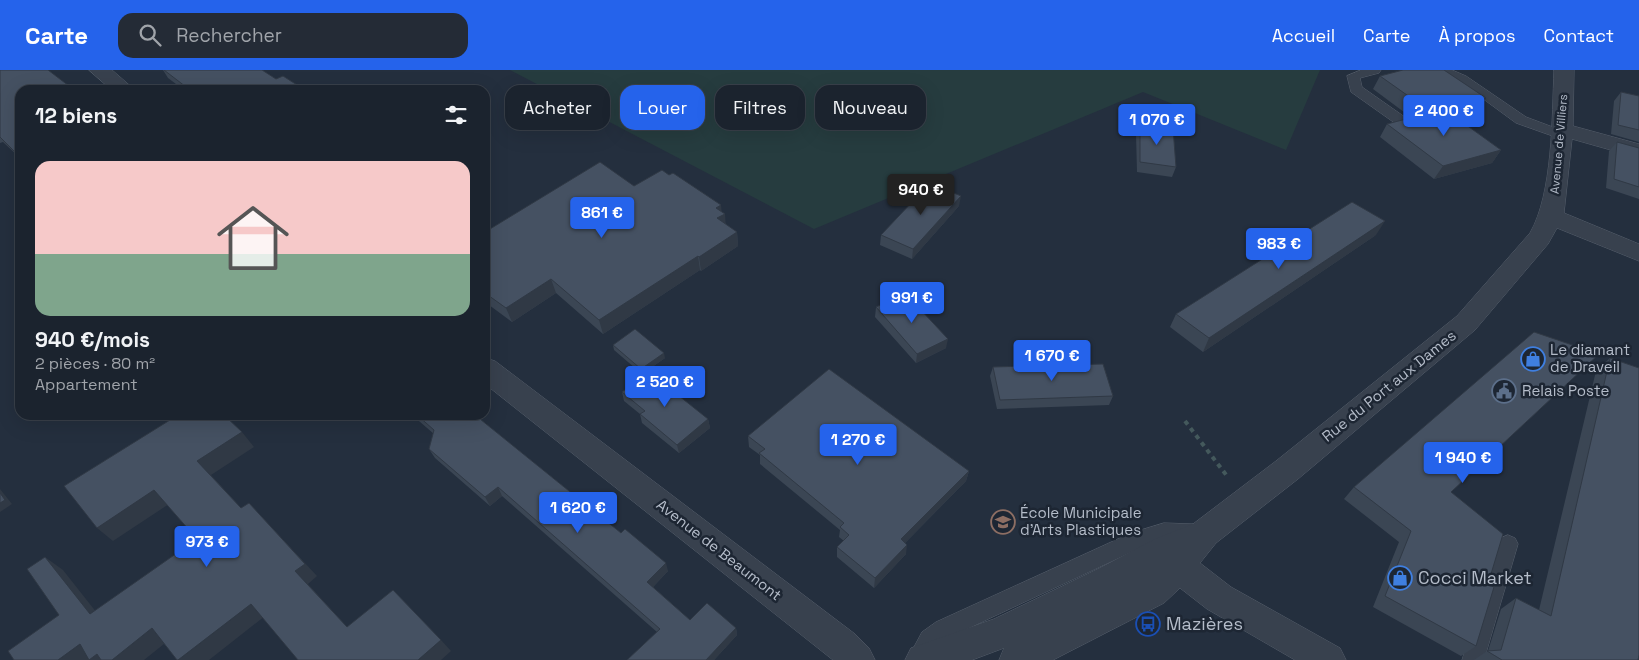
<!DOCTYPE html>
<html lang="fr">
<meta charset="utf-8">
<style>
:root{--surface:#1b232e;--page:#242b36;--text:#f1f3f6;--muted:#a0a4aa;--line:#39404a;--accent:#2563eb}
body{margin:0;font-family:"Space Grotesk",sans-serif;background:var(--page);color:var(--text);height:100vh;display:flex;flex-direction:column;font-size:19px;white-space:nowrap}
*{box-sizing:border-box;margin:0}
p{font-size:16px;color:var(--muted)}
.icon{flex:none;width:28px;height:28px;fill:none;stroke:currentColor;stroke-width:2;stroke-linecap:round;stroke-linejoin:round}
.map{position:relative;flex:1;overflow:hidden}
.details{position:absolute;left:15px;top:15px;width:475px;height:335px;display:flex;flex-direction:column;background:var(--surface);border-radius:15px;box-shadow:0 5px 20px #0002,0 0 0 1px var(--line)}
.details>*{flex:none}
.guide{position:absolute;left:505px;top:15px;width:475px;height:45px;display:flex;gap:10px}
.price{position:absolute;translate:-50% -42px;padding:0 11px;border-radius:5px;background:var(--accent);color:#fff;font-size:16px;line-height:32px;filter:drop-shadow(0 1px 2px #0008)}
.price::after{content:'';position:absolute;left:50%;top:30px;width:15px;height:11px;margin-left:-8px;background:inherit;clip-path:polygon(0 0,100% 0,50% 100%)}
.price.current{background:#222;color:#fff}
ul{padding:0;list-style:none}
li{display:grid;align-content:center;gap:10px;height:265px;padding:0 20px}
li span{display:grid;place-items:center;height:155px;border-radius:15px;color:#555}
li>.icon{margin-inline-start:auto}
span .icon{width:90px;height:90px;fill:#fffc;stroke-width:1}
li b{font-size:21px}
h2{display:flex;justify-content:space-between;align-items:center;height:60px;padding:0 20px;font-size:21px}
.tag{padding:0 18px;border-radius:15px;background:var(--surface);box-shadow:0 5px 20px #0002,0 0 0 1px var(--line);font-size:18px;line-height:45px}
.tag.current{background:var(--accent);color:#fff}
header{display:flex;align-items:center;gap:30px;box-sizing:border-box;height:70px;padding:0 25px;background:var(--accent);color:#fff}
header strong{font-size:24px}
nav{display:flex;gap:28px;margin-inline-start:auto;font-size:18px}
.search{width:350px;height:45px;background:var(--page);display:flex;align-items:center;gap:12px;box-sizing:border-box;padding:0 18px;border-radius:15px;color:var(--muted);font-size:19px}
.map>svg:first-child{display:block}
</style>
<header>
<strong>Carte</strong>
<div class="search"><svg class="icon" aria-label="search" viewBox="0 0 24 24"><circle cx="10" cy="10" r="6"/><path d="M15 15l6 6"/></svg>Rechercher</div>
<nav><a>Accueil</a><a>Carte</a><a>À propos</a><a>Contact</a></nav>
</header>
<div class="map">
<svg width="1639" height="590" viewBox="0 0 1639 590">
<rect width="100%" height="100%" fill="#242f3e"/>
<!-- green -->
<path fill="#263c3f" d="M510,0h810l-34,80 -143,-58 -329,137z"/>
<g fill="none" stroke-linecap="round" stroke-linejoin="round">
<!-- lane casing -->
<g stroke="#565f6c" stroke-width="1">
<path id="lane" d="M1361,0h20l-2,3 -19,5 2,9 47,33 2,3 -2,3h-10l-48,-34 -4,-16z
M1432,0h20l14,6 60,41 40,15 2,3 -7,4 -45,-16 -49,-36z
M1164,453l30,1 7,3 3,6 -3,6 -7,3 -30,-1 -22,6 -190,89 -14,12 -8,12h-23l15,-28 14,-10 195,-89z
M1508,465l7,3 3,6 -34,116h-22l36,-116 3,-6z"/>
</g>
<!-- street casing -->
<g stroke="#565f6c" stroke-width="1">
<path id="street" d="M89,0h23l23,20h-23z
M1554,0h20l-1,56 66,18v14l-67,-19 -8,74 75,31v17l-82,-33 -9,16 -73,86 -177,149 -82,64 -16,20 31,24 109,61 6,12h-51l-88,-51 -27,-21 -16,15 -111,57h-54l5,-12 -32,12h-67l6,-12 83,-29 106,-51 55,-29 38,-15 83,-63 181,-145 73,-83c23,-40 22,-116 24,-163z
M485,288l10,3 360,273 14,14 6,12h-42l-348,-276z"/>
</g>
<!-- path -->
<path stroke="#44595c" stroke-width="4" stroke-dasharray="4.5 4.5" stroke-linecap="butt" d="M1185,351l42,55"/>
<!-- lane -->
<use href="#lane" fill="#38414e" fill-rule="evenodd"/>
<!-- street -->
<use href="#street" fill="#38414e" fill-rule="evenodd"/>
</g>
<!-- wall -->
<path fill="#3b4654" d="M0,0h48l25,20h-53v68l-17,-16 -3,1z
M163,0h99l14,9 29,11h-121l-16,-12z
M1380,6l97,36 -22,5 46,33 -9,13 -58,16 -54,-42 7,-13 25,-6 -39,-29z
M1621,22l18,4v46l-28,-8 3,-33z
M1140,54l36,43 -4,10 -35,-5 -1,-38z
M1617,72l22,6v51l-33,-11 3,-37z
M634,116l87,25 5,14 11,7 1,14 -37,25 -1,-1 -97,64 -47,-41 -44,29 -27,-20v-70z
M959,136l-47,53 -32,-14 1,-10z
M1376,165l-173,117 -33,-25 6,-13z
M876,237l70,41 -30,15 -41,-46z
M613,275l52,13 -23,16 -28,-24z
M1599,284l-148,138 37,92 -12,62 -15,10 -88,-49 26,-65 -55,-43 10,-12z
M1610,288l28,302h-164l13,-9h1l13,-42 15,-11 23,12 57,-239z
M993,297l120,29 -4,9 -112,4 -7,-33z
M622,322l86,27 2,9 -31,25 -37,-30 -2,-9 -16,-13z
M412,345h63l193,156 -15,16 37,33 46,8 1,7 -23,25h-87l30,-28 -155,-136 -12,10 -55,-48 -6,-9 5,-15z
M748,366l221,35 -3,10 -61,62 1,11 -32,34 -37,-31v-10l7,-6 -5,-4 1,-7 -80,-66v-9l-11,-8z"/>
<!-- shaded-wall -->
<path fill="#303945" d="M1486,28l-9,14 -54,14 8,-14z
M1501,80l-9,13 -58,16 9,-13z
M961,126l-2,10 -47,53 1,-10z
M721,135l1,10 3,-1 1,14 -8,5 -2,-25z
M1385,151l-9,14 -173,117 6,-14z
M737,162l1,14 -37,25 -2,-14z
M698,186l2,14 -97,64 -4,-14z
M551,209l5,14 -44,29 -6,-14z
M948,269l-2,9 -30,15 1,-9z
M664,283l1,5 -23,16 -1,-5z
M708,349l2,9 -31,25 -2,-8z
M242,362l12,15 -43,28 43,47 -57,-61z
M969,401l-3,10 -67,68 2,-10z
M498,417l4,9 -12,10 -5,-9z
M0,419l12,15 -12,8z
M154,420l15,14 -56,37 -16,-13z
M249,433l68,73 -9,8 50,55 -63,-68z
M907,475l-1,9 -32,34 1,-10z
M45,487l18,13 45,57 -18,-13z
M666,493l2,8 -18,19 -3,-8z
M251,534l14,12 -56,44h-31z
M152,558l17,12 -25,20h-32z
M736,558l1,7 -23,25h-8z
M441,570l10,11 -10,9h-23z
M80,574l17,10 10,6h-49z"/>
<!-- building -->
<path fill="#455162" stroke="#303945" d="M0,0h48l25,19 -2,1h-51v67l-20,-20z
M164,0h98l14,9 7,-3 22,14h-115z
M1403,0h41l42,28 -55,14 -51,-36z
M1621,22l18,4v34l-21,-5z
M1444,39l57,41 -58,16 -56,-42z
M1140,54l33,4 3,39 -36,-5z
M1617,72l22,6v39l-25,-8z
M600,92l34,24 28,-16 7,5 4,-2 48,32 -5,3 9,6 -8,4 20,14 -38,25 -1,-1 -99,64 -48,-41 -45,29 -21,-15v-61z
M930,113l31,13 -48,53 -32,-14z
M1352,132l33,19 -176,117 -33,-24z
M905,223l43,46 -31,15 -41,-47z
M635,259l29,24 -23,16 -28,-24z
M1534,262l65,22 -148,138 52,42 -15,50 6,3 -18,59 -91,-50 26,-65 -57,-44z
M1610,288l29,10v287l-1,5h-136l-15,-9 14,-1 15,-52 35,18z
M1103,294l10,32 -113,4 -7,-33z
M829,299l140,102 -68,68 6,6 -32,33 -38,-31 12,-12 -9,-8 4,-4 -85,-70 6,-4 -17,-13z
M649,302l59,47 -31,26 -37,-31 5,-3 -23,-19z
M178,345h46l18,17 -45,29 44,47 8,-5 56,61 -10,7 52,56 46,-37 48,50 -23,20h-120l-47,-56 -73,56h-1l-25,-32 -40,32h-11l-4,-6 -8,6 -9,-16 -22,16h-44l-6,-9 51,-36 -32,-46 18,-12 45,57 107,-75 -43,-49 -57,38 -33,-42z
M417,345h58l146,118 4,-4 41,34 -19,19 43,38 17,-17 29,25 -30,32h-79l33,-31 -162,-142 -13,10 -56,-48 5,-19z
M0,423l5,7 -5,3z"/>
<!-- icons -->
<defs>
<g id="shop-ring" transform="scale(1.25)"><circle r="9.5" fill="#1d2633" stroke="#3f7fe0" stroke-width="1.5"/><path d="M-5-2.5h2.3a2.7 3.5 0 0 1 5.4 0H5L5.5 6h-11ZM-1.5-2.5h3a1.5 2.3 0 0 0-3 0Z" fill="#3f7fe0"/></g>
<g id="civic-ring" transform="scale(1.25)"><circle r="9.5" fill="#1d2633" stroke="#5c6f8a" stroke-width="1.5"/><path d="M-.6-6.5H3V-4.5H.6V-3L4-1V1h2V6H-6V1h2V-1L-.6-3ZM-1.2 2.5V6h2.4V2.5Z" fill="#5c6f8a"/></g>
<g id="school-ring" transform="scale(1.25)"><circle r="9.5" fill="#1d2633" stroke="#8d6e63" stroke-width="1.5"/><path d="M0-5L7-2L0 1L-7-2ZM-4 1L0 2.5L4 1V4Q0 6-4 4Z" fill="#8d6e63"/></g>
<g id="bus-ring" transform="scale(1.25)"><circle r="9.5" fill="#1d2633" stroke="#1a4fb4" stroke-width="1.5"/><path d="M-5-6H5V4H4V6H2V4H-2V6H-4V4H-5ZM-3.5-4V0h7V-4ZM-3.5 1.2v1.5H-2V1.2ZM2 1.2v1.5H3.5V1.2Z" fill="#1a4fb4"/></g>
</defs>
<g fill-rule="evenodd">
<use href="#shop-ring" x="1533" y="289"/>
<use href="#civic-ring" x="1504" y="321"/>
<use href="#school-ring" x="1003" y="452"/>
<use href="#shop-ring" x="1400" y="508"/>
<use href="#bus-ring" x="1148" y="554"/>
</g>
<g text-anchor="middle" stroke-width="5" stroke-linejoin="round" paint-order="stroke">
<!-- far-street labels -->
<g font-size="12" fill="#b4bcc9" stroke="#1d2633">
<text transform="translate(1559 74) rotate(-85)" y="4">Avenue de Villiers</text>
</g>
<!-- poi labels -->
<g font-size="15" fill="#b4bcc9" stroke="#1d2633" text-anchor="start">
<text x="1550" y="285">Le diamant<tspan x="1550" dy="17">de Draveil</tspan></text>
<text x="1522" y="326">Relais Poste</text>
<text x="1020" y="448">École Municipale<tspan x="1020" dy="17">d’Arts Plastiques</tspan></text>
</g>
<!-- street labels -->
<g font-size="15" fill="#b4bcc9" stroke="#1d2633">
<text transform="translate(1389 316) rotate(-39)" y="5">Rue du Port aux Dames</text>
<text transform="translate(719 480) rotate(38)" y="5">Avenue de Beaumont</text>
</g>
<!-- near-poi labels -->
<g font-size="18" fill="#b4bcc9" stroke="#1d2633" text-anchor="start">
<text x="1418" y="514">Cocci Market</text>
<text x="1166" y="560">Mazières</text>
</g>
</g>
</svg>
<b class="price" style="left:1444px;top:67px">2 400 €</b>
<b class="price" style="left:1157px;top:76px">1 070 €</b>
<b class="price current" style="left:921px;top:146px">940 €</b>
<b class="price" style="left:602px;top:169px">861 €</b>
<b class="price" style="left:1279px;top:200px">983 €</b>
<b class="price" style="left:912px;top:254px">991 €</b>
<b class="price" style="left:1052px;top:312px">1 670 €</b>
<b class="price" style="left:665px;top:338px">2 520 €</b>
<b class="price" style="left:858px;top:396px">1 270 €</b>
<b class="price" style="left:1463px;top:414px">1 940 €</b>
<b class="price" style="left:578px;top:464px">1 620 €</b>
<b class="price" style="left:207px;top:498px">973 €</b>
<div class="guide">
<a class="tag">Acheter</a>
<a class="tag current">Louer</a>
<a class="tag">Filtres</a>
<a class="tag">Nouveau</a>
</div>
<section class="details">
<h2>12 biens<svg class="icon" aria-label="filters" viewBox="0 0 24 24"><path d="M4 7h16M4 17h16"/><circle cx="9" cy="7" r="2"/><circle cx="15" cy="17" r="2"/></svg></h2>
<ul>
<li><span style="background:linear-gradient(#f6c9c9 60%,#7fa58c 0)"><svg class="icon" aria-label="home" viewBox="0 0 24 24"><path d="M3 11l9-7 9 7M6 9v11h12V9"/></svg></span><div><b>940 €/mois</b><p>2 pièces · 80 m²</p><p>Appartement</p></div></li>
</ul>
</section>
</div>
